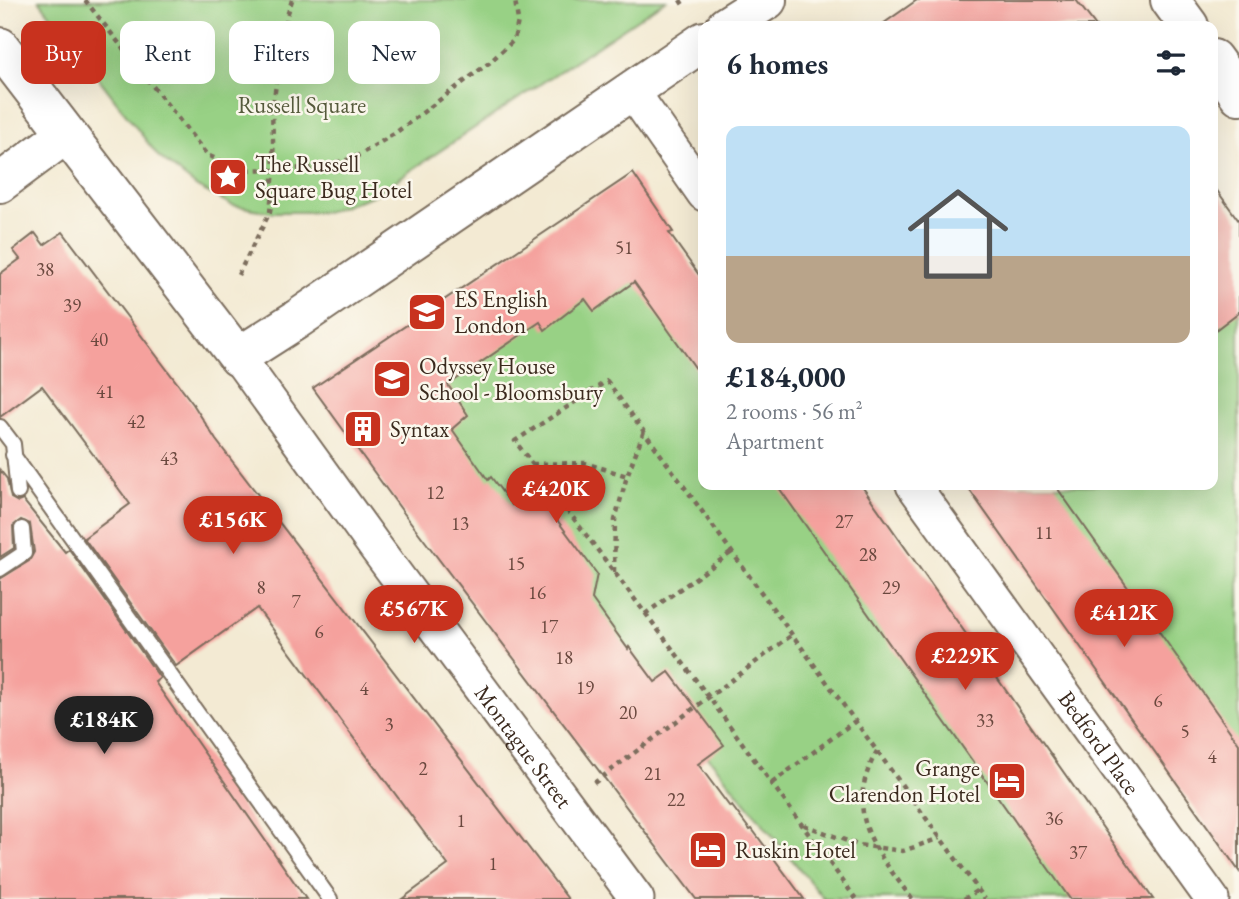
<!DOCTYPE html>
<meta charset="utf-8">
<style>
:root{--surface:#fff;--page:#f6f6f7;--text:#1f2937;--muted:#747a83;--accent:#c8321e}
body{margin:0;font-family:"EB Garamond",serif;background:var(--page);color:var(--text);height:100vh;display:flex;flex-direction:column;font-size:26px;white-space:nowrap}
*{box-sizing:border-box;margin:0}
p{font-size:23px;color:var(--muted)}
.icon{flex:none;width:38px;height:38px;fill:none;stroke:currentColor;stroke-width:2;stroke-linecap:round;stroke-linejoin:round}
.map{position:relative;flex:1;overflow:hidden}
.drawer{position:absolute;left:698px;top:21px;width:520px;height:469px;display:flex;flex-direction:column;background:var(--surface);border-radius:14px;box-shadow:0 7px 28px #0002}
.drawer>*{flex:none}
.guide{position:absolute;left:21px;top:21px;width:572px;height:63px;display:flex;gap:14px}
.price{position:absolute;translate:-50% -60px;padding:0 16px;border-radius:24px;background:var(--accent);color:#fff;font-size:23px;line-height:46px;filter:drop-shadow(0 2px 4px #0008)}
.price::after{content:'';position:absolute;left:50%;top:42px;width:21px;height:16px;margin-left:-10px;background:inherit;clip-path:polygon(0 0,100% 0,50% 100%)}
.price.selected{background:#222;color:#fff}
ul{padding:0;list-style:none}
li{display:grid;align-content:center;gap:14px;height:371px;padding:0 28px}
li span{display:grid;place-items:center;height:217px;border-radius:14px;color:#555}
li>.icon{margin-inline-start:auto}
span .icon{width:126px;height:126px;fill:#fffc;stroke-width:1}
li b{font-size:30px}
h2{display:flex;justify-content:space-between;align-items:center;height:84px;padding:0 28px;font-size:30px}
.tag{padding:0 24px;border-radius:14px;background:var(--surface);box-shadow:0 7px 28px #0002;font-size:24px;line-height:63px}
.tag.selected{background:var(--accent);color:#fff}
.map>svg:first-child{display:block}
</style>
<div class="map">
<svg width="1239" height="899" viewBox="0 0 1239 899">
<rect width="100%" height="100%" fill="#fbf7ec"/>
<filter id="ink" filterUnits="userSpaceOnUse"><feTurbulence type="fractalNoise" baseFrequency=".0143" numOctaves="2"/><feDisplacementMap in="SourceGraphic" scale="14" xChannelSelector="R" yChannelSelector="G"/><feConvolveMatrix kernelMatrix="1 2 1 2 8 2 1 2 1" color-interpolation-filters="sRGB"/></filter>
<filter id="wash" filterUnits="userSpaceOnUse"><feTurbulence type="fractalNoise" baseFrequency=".00686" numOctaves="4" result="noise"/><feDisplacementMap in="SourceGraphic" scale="28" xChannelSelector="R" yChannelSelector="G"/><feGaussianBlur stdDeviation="1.57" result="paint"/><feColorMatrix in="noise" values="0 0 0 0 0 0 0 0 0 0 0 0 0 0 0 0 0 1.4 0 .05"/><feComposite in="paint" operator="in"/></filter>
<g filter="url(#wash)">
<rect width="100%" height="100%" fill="#f3ead3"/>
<!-- green -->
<path fill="#98d185" stroke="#6a7e52" stroke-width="2" d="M39,0h627l-292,195 -48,17h-56l-38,-7 -35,-18 -39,-31z
M631,228l72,103 1,154h107l291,414h-278l-420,-516z
M1213,279l26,33v478l-217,-305h191z"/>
<g id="blocks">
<!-- building -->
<path fill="#f5a19d" d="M917,0h159l20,26h-216z
M633,173l40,59 -4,1 35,49v98l-70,-98 -40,29 -9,-12 -40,31 -5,-8 -92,63 20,30 -16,14 36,51 3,-3 21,28 16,-14 12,6 57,77 -5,25 36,50 1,-2 26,35 14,-10 55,73 -26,19 32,43 2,-1 18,24 2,-1 52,70h-108l-293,-387 -90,-124z
M1213,185l26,36v91l-26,20z
M63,232l130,172 23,36 352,459h-166l46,-34 -191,-257 -81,58 -92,-128 46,-34 -88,-118 -42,31v-143l20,-15 -7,-9 22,-17 9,12z
M0,470l7,9 4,19 7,4 5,-2 42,52 4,-3 91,129 -5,4 151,217h-306v-320l29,-18 5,-9 -4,-28 -9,-4 -8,6 1,22 -14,9z
M777,485h84l292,414h-83z
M966,485h89l184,259v127z"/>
</g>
</g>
<g filter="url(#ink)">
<use href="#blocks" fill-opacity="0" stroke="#7b6d5d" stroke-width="2"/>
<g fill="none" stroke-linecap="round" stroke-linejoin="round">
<!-- service casing -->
<g stroke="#7b6d5d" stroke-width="18">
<path id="service" d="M0,427l13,17 5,48
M13,455l317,444
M0,569l24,-16 -2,-24"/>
</g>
<!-- tertiary casing -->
<g stroke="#7b6d5d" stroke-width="37">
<g id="tertiary">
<path d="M632,91l72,103"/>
<path id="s1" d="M238,357l138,191 261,351"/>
<path id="s2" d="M913,485l299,414"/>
</g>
</g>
<!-- secondary casing -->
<g stroke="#7b6d5d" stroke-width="42">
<path id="secondary" d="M0,183l66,-49"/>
</g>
<!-- primary casing -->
<g stroke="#7b6d5d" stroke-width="42">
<path id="primary" d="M1170,0l19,26
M726,26l41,-26
M0,47l238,310 58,-37 408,-279
M1213,59l26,36"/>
</g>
<!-- path -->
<path stroke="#7b6d5d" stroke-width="4.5" stroke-dasharray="5 5" stroke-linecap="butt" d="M85,0l122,155 35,15 73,-2 39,-10 40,-24 95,-71 25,-23 4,-19 -3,-21
M680,0l5,8
M238,275l32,-63 4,-42 -2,-60 15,-94 5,-16
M532,464l53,-1 42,13
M614,572l1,-52 12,-44 17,-45
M645,614l87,-62
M877,751c-35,63 -2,98 35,148
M594,783l198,-148
M772,783l83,-62
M804,825l54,20 45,6 37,-13
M856,899l-148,-203 -193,-255 92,-60 378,518
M964,899l14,-9"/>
<!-- service -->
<use href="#service" stroke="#fff" stroke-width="14"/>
<!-- tertiary -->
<use href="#tertiary" stroke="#fff" stroke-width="33"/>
<!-- secondary -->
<use href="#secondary" stroke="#fff" stroke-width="38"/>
<!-- primary -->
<use href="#primary" stroke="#fff" stroke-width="38"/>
</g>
</g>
<!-- icons -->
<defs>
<g id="sight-square" transform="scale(2.0125)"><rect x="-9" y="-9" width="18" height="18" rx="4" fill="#c8321e" stroke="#fbf7ec"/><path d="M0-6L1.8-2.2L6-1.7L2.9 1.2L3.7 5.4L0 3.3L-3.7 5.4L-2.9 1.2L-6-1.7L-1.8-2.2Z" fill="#fff"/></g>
<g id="school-square" transform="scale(2.0125)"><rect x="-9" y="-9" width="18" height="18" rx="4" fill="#c8321e" stroke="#fbf7ec"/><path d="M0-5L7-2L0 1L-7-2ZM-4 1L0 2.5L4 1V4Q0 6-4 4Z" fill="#fff"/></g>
<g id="building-square" transform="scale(2.0125)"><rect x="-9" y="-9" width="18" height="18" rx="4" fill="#c8321e" stroke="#fbf7ec"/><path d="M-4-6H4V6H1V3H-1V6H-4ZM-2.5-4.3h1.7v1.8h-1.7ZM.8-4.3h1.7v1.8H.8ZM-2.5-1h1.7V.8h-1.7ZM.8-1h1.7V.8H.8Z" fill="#fff"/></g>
<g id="hotel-square" transform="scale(2.0125)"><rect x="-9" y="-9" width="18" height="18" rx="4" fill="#c8321e" stroke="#fbf7ec"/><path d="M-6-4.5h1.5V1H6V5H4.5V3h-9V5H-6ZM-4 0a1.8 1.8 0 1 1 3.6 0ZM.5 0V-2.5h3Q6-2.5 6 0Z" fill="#fff"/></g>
</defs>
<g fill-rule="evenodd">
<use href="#sight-square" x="228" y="177"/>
<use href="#school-square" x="427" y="312"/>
<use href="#school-square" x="392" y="379"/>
<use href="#building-square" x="363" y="429"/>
<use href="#hotel-square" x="1007" y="781"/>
<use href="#hotel-square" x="708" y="850"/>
</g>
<g text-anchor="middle" stroke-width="5" stroke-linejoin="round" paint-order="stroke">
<!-- number labels -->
<g font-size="19" fill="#6a483e">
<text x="624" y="254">51</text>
<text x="45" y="276">38</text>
<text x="72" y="312">39</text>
<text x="99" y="346">40</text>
<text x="105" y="398">41</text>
<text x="136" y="428">42</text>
<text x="169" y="465">43</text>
<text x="435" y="499">12</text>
<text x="844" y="528">27</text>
<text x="460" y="530">13</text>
<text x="1044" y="539">11</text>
<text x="868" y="561">28</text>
<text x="516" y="570">15</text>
<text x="261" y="594">8</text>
<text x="891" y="594">29</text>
<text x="537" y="599">16</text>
<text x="296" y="608">7</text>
<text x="549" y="633">17</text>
<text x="319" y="638">6</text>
<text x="564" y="664">18</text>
<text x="585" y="694">19</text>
<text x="364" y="695">4</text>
<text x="1158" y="707">6</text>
<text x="628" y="719">20</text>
<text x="985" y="727">33</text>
<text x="389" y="731">3</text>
<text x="1185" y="738">5</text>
<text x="1212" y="763">4</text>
<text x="423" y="775">2</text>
<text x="653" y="780">21</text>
<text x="676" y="806">22</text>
<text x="1054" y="825">36</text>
<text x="461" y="827">1</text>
<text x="1078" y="859">37</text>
<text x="493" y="870">1</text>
</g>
<!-- park labels -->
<g font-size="23" fill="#575c3d" stroke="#fbf7ec">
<text x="302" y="113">Russell Square</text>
</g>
<!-- poi labels -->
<g font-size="23" fill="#3b2a1e" stroke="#fbf7ec" text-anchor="start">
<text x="255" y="172">The Russell<tspan x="255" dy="26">Square Bug Hotel</tspan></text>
<text x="454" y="307">ES English<tspan x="454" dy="26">London</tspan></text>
<text x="419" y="374">Odyssey House<tspan x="419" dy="26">School - Bloomsbury</tspan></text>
<text x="390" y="437">Syntax</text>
<text x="980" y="776" text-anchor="end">Grange<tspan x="980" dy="26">Clarendon Hotel</tspan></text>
<text x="735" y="858">Ruskin Hotel</text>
</g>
<!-- street labels -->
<g font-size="23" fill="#3b2a1e" stroke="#fbf7ec">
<text dy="8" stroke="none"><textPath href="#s2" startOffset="318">Bedford Place</textPath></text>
<text dy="8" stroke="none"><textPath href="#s1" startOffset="483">Montague Street</textPath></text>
</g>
</g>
</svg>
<b class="price" style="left:556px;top:525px">£420K</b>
<b class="price" style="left:233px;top:556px">£156K</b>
<b class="price" style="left:414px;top:645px">£567K</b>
<b class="price" style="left:1124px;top:649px">£412K</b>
<b class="price" style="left:965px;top:692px">£229K</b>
<b class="price selected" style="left:104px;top:756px">£184K</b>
<div class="guide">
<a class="tag selected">Buy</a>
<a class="tag">Rent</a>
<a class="tag">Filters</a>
<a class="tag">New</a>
</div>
<section class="drawer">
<h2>6 homes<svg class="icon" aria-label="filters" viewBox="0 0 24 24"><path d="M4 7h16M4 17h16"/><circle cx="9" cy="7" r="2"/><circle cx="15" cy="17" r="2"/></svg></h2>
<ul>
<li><span style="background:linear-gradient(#bfe0f5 60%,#b9a48a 0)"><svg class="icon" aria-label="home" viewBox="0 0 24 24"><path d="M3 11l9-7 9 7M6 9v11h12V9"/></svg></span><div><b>£184,000</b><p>2 rooms · 56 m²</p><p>Apartment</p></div></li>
</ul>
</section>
</div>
